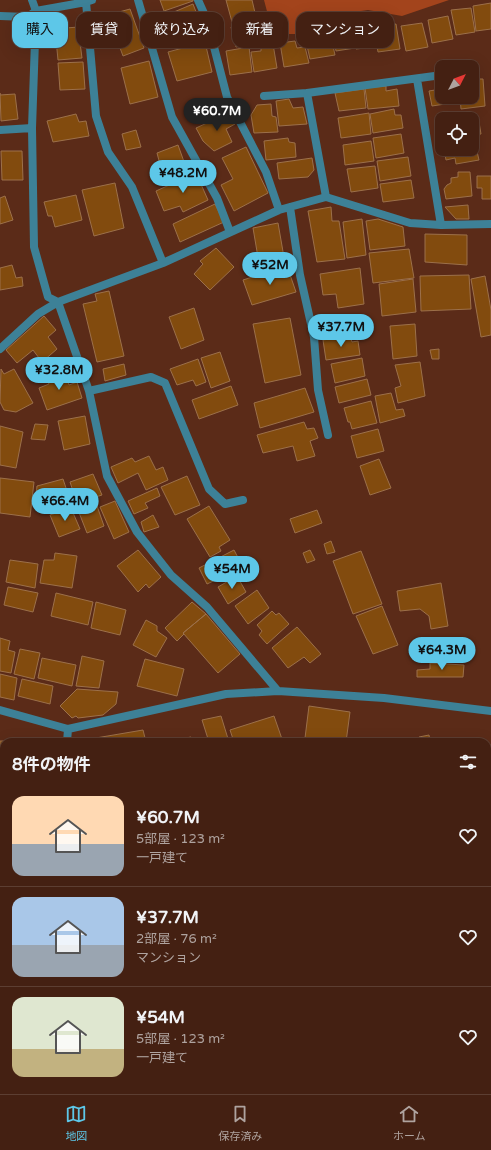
<!DOCTYPE html>
<html lang="ja">
<meta charset="utf-8">
<style>
:root{--surface:#442012;--page:#4e2d20;--text:#f1f3f6;--muted:#afa39f;--line:#5c3e32;--accent:#5dc7e8}
body{margin:0;font-family:"Varela Round","Noto Sans JP",sans-serif;background:var(--page);color:var(--text);height:100vh;display:flex;flex-direction:column;font-size:15px;white-space:nowrap}
*{box-sizing:border-box;margin:0}
p{font-size:13px;color:var(--muted)}
.icon{flex:none;width:22px;height:22px;fill:none;stroke:currentColor;stroke-width:2;stroke-linecap:round;stroke-linejoin:round}
.map{position:relative;flex:1;overflow:hidden}
.details{position:absolute;left:0px;top:738px;width:491px;height:356px;display:flex;flex-direction:column;background:var(--surface);border-radius:12px 12px 0 0;box-shadow:0 4px 16px #0002,0 0 0 1px var(--line)}
.details>*{flex:none}
.hud{position:absolute;left:12px;top:12px;width:467px;height:36px;display:flex;gap:8px}
.needle{width:26px;rotate:48deg}
.controls{position:absolute;left:435px;top:60px;display:grid;gap:8px}
.controls a{display:grid;place-items:center;width:44px;height:44px;border-radius:8px;background:var(--surface);box-shadow:0 4px 16px #0002,0 0 0 1px var(--line);font-size:20px}
.price{position:absolute;translate:-50% -34px;padding:0 9px;border-radius:14px;background:var(--accent);color:#111;font-size:13px;line-height:26px;filter:drop-shadow(0 1px 2px #0008)}
.price::after{content:'';position:absolute;left:50%;top:24px;width:12px;height:9px;margin-left:-6px;background:inherit;clip-path:polygon(0 0,100% 0,50% 100%)}
.price.on{background:#222;color:#fff}
ul{padding:0;list-style:none}
li{display:flex;align-items:center;gap:12px;height:100px;padding:0 12px}
li+li{border-top:1px solid var(--line)}
li span{display:grid;place-items:center;flex:none;width:112px;height:80px;border-radius:12px;color:#555}
li>.icon{margin-inline-start:auto}
span .icon{width:48px;height:48px;fill:#fffc;stroke-width:1}
li b{font-size:17px}
h2{display:flex;justify-content:space-between;align-items:center;height:48px;padding:0 12px;font-size:17px}
.tag{padding:0 14px;border-radius:12px;background:var(--surface);box-shadow:0 4px 16px #0002,0 0 0 1px var(--line);font-size:14px;line-height:36px}
.tag.on{background:var(--accent);color:#111}
.tab-bar{display:flex;justify-content:space-around;align-items:center;height:56px;border-top:1px solid var(--line);background:var(--surface);font-size:11px;color:var(--muted)}
.tab-bar a{display:grid;justify-items:center;gap:2px}
.tab-bar .on{color:var(--accent)}
.map>svg:first-child{display:block}
</style>
<div class="map">
<svg width="491" height="1094" viewBox="0 0 491 1094">
<rect width="100%" height="100%" fill="#5b2b18"/>
<!-- forest -->
<path fill="#a3441c" d="M264,0h185l-47,16 -34,-6 -49,7 -12,17h-34z
M491,854v89l-4,2v-89z"/>
<!-- building -->
<path fill="#824b0e" stroke="#9c704a" d="M160,0h33v1l-29,10z
M226,0h26l4,17 -24,5z
M491,3v26l-15,2 -3,-25z
M193,4l11,29 -27,11 -4,-12h-5l-6,-15z
M471,8l4,24 -19,3 -5,-25z
M130,9l14,39 -21,8 -15,-41z
M448,16l5,23 -21,4 -4,-23z
M350,19l5,29 -19,3 -5,-29z
M370,20l4,27 -18,2 -4,-26z
M261,21l4,18 -29,8 -5,-20z
M422,23l6,24 -22,4 -5,-25z
M396,24l4,25 -22,3 -4,-24z
M78,27l4,31 -24,2 -3,-31z
M330,33l5,22 -25,4 -4,-18 9,-2 2,-4z
M295,41l2,7 8,-1 4,16 -25,4 -4,-24z
M205,42l7,30 -35,9 -9,-29z
M273,44l4,24 -23,4 -3,-20 10,-1v-6z
M249,47l3,25 -22,3 -4,-24z
M149,61l9,36 -28,7 -9,-36z
M83,62l2,27 -25,1 -2,-27z
M472,79h11l2,27 -24,3 -1,-12h12z
M442,80v17h15l1,5 -26,4 -3,-15 6,-1 1,-5 6,-1z
M386,86v5l11,-2 2,17 -31,3 -3,-21z
M364,89l2,19 -27,3 -4,-18z
M0,93v2l15,-1 3,25 -17,2z
M289,99l4,9 10,-1 4,17 -28,2 -3,-25z
M271,104l1,12 4,1 2,15 -24,1 -3,-18 6,-10z
M394,109l1,6h6l2,13 -30,5 -3,-19z
M229,113l6,11 -9,5 6,13 -18,9 -11,-10 -7,-13z
M369,113l2,21 -30,4 -3,-20z
M76,114l3,8 7,-1 3,15 -36,6 -6,-21z
M478,116l3,18 -9,1v-16h-21z
M136,130l5,17 -15,3 -4,-16z
M401,134l3,19 -28,5 -3,-20z
M288,138l1,4 6,1 1,14 -30,3 -2,-19z
M371,141l3,20 -29,4 -2,-20z
M472,143h3l4,17 -23,4 -1,-6 -9,2 -2,-11h28z
M178,145l10,28 -18,6 -3,-8 -5,1 -5,-19z
M246,147l22,46 -34,18 -13,-26 12,-6 -11,-21z
M1,151h21l1,29h-21z
M408,157l3,19 -31,5 -3,-20z
M312,158l2,12 -6,7 -29,2 -2,-16z
M375,166l3,22 -27,4 -4,-23z
M458,172h12l2,24 -26,3 -2,-10 3,-4 4,-2v-5l7,-1z
M196,173l12,27 -25,12 -3,-6 -16,5 -8,-20z
M477,176h14v23h-9v-11h-5z
M411,180l3,18 -31,4 -3,-18z
M115,183l9,45 -30,8 -12,-46z
M76,195l6,25 -27,7 -3,-11h-4l-4,-14z
M5,196l8,24 -13,4v-26z
M215,204l9,18 -44,20 -7,-18z
M468,205l1,14h-13l-11,-12z
M331,207l1,14h7l6,38 -28,3 -9,-51z
M362,219l4,36 -19,3 -4,-36z
M378,219l25,8 2,19 -35,4 -4,-29z
M278,223l7,40 -25,6 -7,-41z
M425,234l42,1v30l-42,-3z
M216,248l18,19 -24,23 -16,-16 9,-10 -3,-3z
M409,249l5,29 -41,5 -4,-30z
M12,265l4,13 6,-1 1,9 -23,4v-22z
M287,266l9,26 -44,13 -9,-25z
M360,268l4,36 -26,4 -2,-14 -13,1 -3,-21z
M469,275l2,34 -50,2 -1,-35z
M485,276l6,34v25l-10,2 -10,-58z
M413,279l3,33 -34,4 -3,-32z
M109,291l15,65 -27,6 -14,-58 14,-3 -2,-7z
M194,308l10,32 -23,9 -12,-32z
M44,316l12,14 -8,7 9,12 -15,13 -9,-12 -16,13 -11,-13z
M290,318l11,57 -36,8 -12,-59z
M415,324l2,32 -24,3 -3,-33z
M350,336l2,6 6,-1 2,14 -34,5 -3,-20z
M439,349v10h-7l-2,-9z
M220,352l10,29 -19,7 -10,-30z
M362,358l3,18 -30,7 -4,-19z
M198,359l8,23 -10,4 -3,-6 -16,5 -7,-16z
M420,362l5,34 -27,7 -3,-15 6,-2 -6,-21z
M124,364l2,11 -21,6 -2,-12z
M1,369l3,5 10,-5 19,34 -17,9 -12,-2 -4,-8z
M64,371l5,14 8,-3 5,16 -35,12 -8,-22 10,-4 -3,-6z
M367,379l4,16 -32,8 -4,-16z
M231,386l7,19 -39,14 -7,-19z
M305,388l9,24 -54,16 -6,-25z
M391,393l5,17 7,-1 2,7 -25,7 -5,-27z
M371,401l6,22 -25,6 -2,-7h-2l-4,-14z
M85,416l5,28 -26,6 -6,-29z
M304,422l3,7 7,-1 4,10 -8,3 5,15 -18,5 -4,-15 -30,7 -6,-18z
M35,424l13,1 -3,15 -14,-1z
M0,426l23,6 -7,36 -16,-3z
M378,429l6,22 -27,7 -6,-22z
M149,456l7,14 7,-3 5,13 -22,10 -8,-17 -20,10 -7,-16 21,-9 3,4z
M379,459l12,29 -21,7 -10,-29z
M93,474l9,21 -25,8 -7,-21z
M187,476l13,29 -25,10 -14,-28z
M0,478l34,4 -4,35 -30,-4z
M63,479l8,24 -28,10 -7,-16 1,-11z
M157,488l3,8 -15,7 3,5 -14,6 -6,-13z
M115,501l14,31 -15,7 -14,-32z
M96,503l8,23 -17,7 -9,-23z
M209,506l21,34 -11,7 2,4 -11,6 -23,-38z
M71,508l9,21 -21,8 -9,-22z
M317,510l5,13 -27,10 -5,-14z
M153,515l6,12 -15,5 -3,-10z
M331,541l4,11 -8,2 -3,-10z
M138,550l23,27 -12,11 -3,-4 -8,8 -21,-26z
M234,550l9,17 -36,17 -8,-16z
M310,550l5,10 -8,3 -4,-10z
M361,551l21,53 -29,10 -20,-53z
M55,553l22,3 -5,32 -32,-5 4,-23h10z
M10,560l28,4 -3,24 -29,-6z
M237,576l9,16 -18,12 -10,-17z
M441,583l7,43 -17,3 -2,-13 -9,-7 -20,2 -3,-20z
M8,587l30,6 -5,19 -29,-7z
M257,590l12,18 -21,16 -13,-18z
M56,593l37,9 -5,23 -37,-9z
M96,602l30,8 -6,25 -29,-7z
M192,602l14,12 -23,19 1,1 -7,7 -12,-13z
M382,606l16,39 -25,9 -17,-38z
M272,611l4,4 3,-2 10,11 -22,20 -8,-9 3,-4 -5,-6z
M206,614l34,40 -22,19 -35,-40z
M146,620l11,6v5l10,7 -11,19 -23,-12z
M297,627l24,27 -11,9 -6,-6 -16,11 -16,-20z
M0,638l10,3 -2,9 7,2 -4,21 -11,-2z
M20,649l20,4 -6,26 -20,-5z
M82,656l22,5 -5,27 -23,-2z
M42,658l34,7 -4,21 -34,-8z
M145,659l39,10 -7,27 -40,-10z
M430,663l34,2 -1,12h-46v-7l13,-1z
M0,674l17,4 -3,22 -14,-3z
M22,679l31,7 -3,18 -32,-8z
M77,689l41,3 -2,12 -13,11 -25,3 -2,-2 -4,2 -12,-12z
M309,706l41,6 -4,30 -41,-4z
M221,716l8,26h-20l-7,-22z
M274,716l9,26h-49l-4,-12z
M143,730l3,12h-56v-3z
M429,735l1,7h-10l-1,-5z
M191,737l1,5h-17v-2z
M0,741h33v1h-29v30h-4z
M491,745v14l-4,-12v-1z
M0,776h4v28h-4z
M490,781l1,17 -4,2v-18z
M0,826h4v36h-4z
M0,868h4v17h-4z
M0,897h4v25h-4z
M0,980h4v17h-4z"/>
<g fill="none" stroke-linecap="round" stroke-linejoin="round">
<!-- path -->
<path stroke="#ad8b7e" stroke-width="2.5" stroke-dasharray="4 2" stroke-linecap="butt" d="M19,1094l1,-4"/>
<!-- service -->
<path stroke="#3d8197" stroke-width="8" d="M0,16l27,1 9,-6"/>
<!-- minor -->
<path stroke="#3d8197" stroke-width="8" d="M32,0l4,11 -4,117 2,119 14,50 10,5 31,89 18,85 30,56 34,43 36,32 71,84
M138,0l34,117 45,81 13,34
M198,0l9,20 20,77 39,75 13,38
M86,2l10,114 12,36 24,35 31,76
M36,11l50,-9 6,-2
M417,79l24,146
M307,93l19,104
M264,96l43,-3 135,-18
M0,130l32,-2
M290,207l10,68 14,62 4,53 10,45
M0,349l38,-35 20,-12 105,-39 116,-53 47,-13 84,26 31,2 50,-1
M89,391l62,-14 14,6 44,106 16,15 18,-4
M0,710l68,19 -1,13
M68,729l158,-35 52,-3 106,7 107,13
M308,1090v4
M433,1090l3,4"/>
</g>
</svg>
<div class="controls">
<a><svg class="needle" viewBox="-14 -14 28 28"><path d="M0-13l5 13h-10z" fill="#e53935"/><path d="M0 13l5-13h-10z" fill="#afa39f"/></svg></a>
<a><svg class="icon" aria-label="locate" viewBox="0 0 24 24"><circle cx="12" cy="12" r="6"/><path d="M12 2v4M12 18v4M2 12h4M18 12h4"/></svg></a>
</div>
<b class="price on" style="left:217px;top:132px">¥60.7M</b>
<b class="price" style="left:183px;top:194px">¥48.2M</b>
<b class="price" style="left:270px;top:286px">¥52M</b>
<b class="price" style="left:341px;top:348px">¥37.7M</b>
<b class="price" style="left:59px;top:391px">¥32.8M</b>
<b class="price" style="left:65px;top:522px">¥66.4M</b>
<b class="price" style="left:232px;top:590px">¥54M</b>
<b class="price" style="left:442px;top:671px">¥64.3M</b>
<div class="hud">
<a class="tag on">購入</a>
<a class="tag">賃貸</a>
<a class="tag">絞り込み</a>
<a class="tag">新着</a>
<a class="tag">マンション</a>
</div>
<section class="details">
<h2>8件の物件<svg class="icon" aria-label="filters" viewBox="0 0 24 24"><path d="M4 7h16M4 17h16"/><circle cx="9" cy="7" r="2"/><circle cx="15" cy="17" r="2"/></svg></h2>
<ul>
<li><span style="background:linear-gradient(#ffd9b3 60%,#9aa5b1 0)"><svg class="icon" aria-label="home" viewBox="0 0 24 24"><path d="M3 11l9-7 9 7M6 9v11h12V9"/></svg></span><div><b>¥60.7M</b><p>5部屋 · 123 m²</p><p>一戸建て</p></div><svg class="icon" aria-label="heart" viewBox="0 0 24 24"><path d="M12 20l-8-8c-3-5 5-10 8-4 3-6 11-1 8 4z"/></svg></li>
<li><span style="background:linear-gradient(#a9c7e8 60%,#9aa5b1 0)"><svg class="icon" aria-label="home" viewBox="0 0 24 24"><path d="M3 11l9-7 9 7M6 9v11h12V9"/></svg></span><div><b>¥37.7M</b><p>2部屋 · 76 m²</p><p>マンション</p></div><svg class="icon" aria-label="heart" viewBox="0 0 24 24"><path d="M12 20l-8-8c-3-5 5-10 8-4 3-6 11-1 8 4z"/></svg></li>
<li><span style="background:linear-gradient(#dfe7d0 65%,#c2b280 0)"><svg class="icon" aria-label="home" viewBox="0 0 24 24"><path d="M3 11l9-7 9 7M6 9v11h12V9"/></svg></span><div><b>¥54M</b><p>5部屋 · 123 m²</p><p>一戸建て</p></div><svg class="icon" aria-label="heart" viewBox="0 0 24 24"><path d="M12 20l-8-8c-3-5 5-10 8-4 3-6 11-1 8 4z"/></svg></li>
</ul>
</section>
</div>
<nav class="tab-bar">
<a class="on"><svg class="icon" aria-label="map" viewBox="0 0 24 24"><path d="M3 6l6-2 6 2 6-2v14l-6 2-6-2-6 2zM9 4v14M15 6v14"/></svg>地図</a>
<a><svg class="icon" aria-label="saved" viewBox="0 0 24 24"><path d="M7 4h10v16l-5-4-5 4z"/></svg>保存済み</a>
<a><svg class="icon" aria-label="home" viewBox="0 0 24 24"><path d="M3 11l9-7 9 7M6 9v11h12V9"/></svg>ホーム</a>
</nav>
